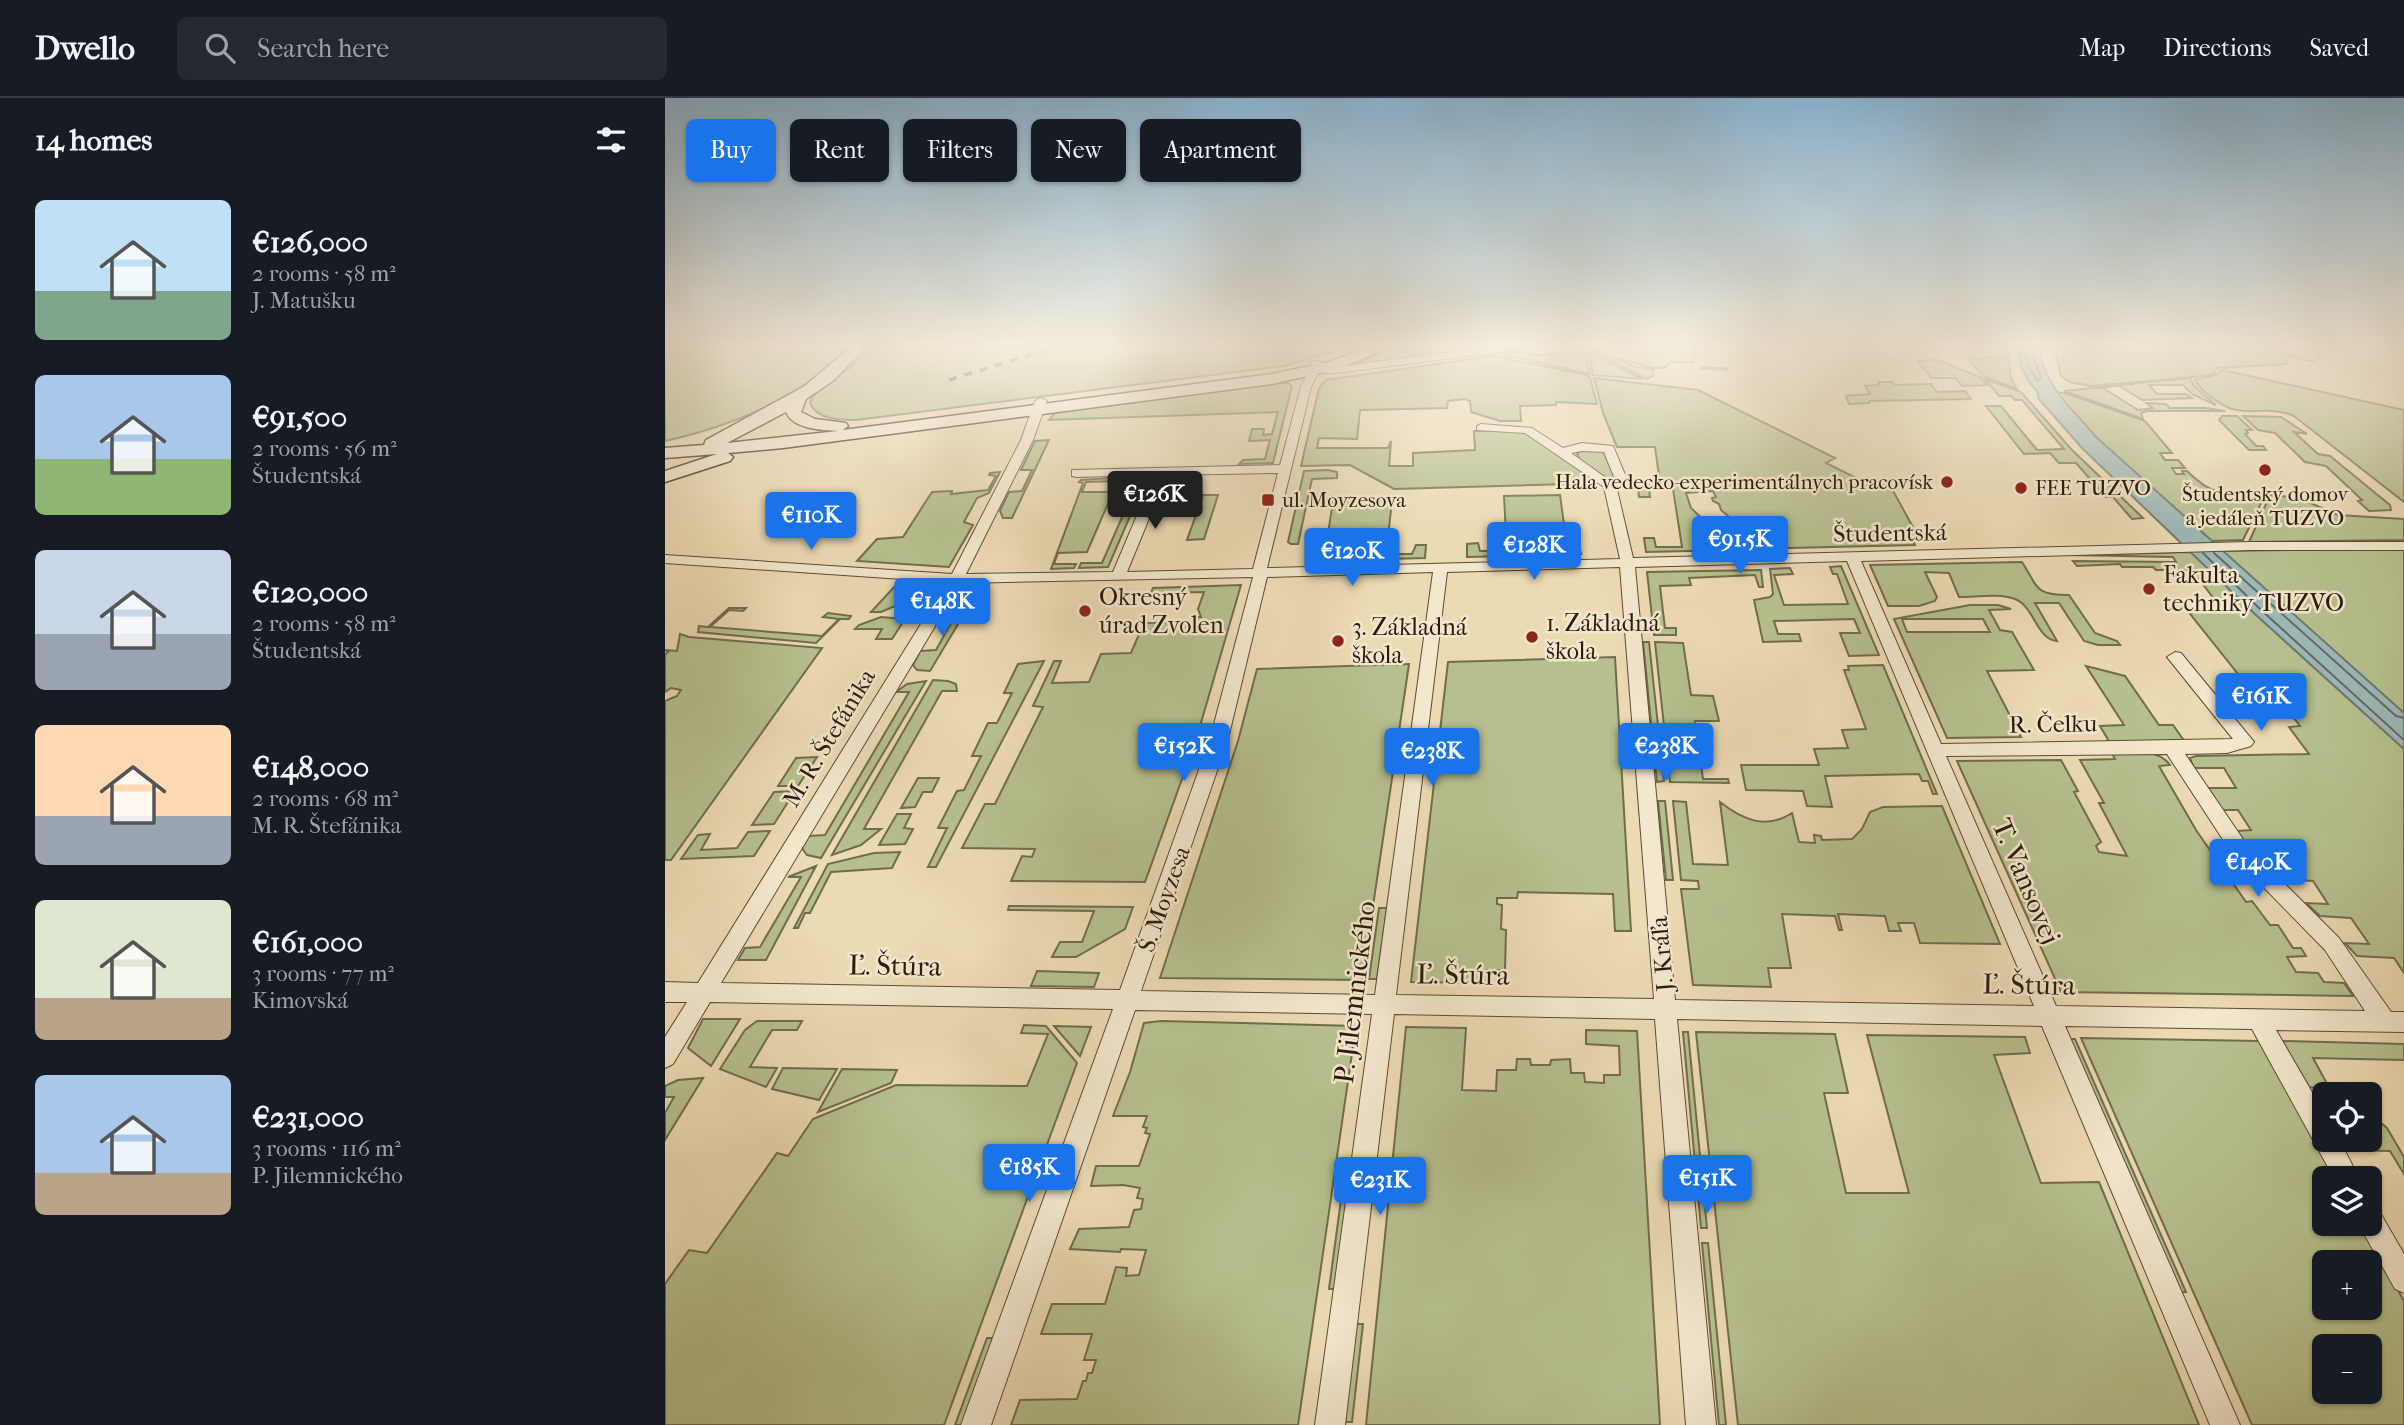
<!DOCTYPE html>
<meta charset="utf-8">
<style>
:root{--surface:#171b24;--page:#242831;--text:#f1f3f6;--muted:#9ea1a6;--line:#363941;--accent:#1a73e8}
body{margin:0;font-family:"IM FELL French Canon",serif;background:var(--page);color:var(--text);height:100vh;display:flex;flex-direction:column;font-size:26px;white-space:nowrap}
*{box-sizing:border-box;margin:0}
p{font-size:23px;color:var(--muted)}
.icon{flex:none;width:38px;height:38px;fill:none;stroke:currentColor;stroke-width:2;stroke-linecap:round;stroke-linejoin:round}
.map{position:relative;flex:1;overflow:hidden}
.side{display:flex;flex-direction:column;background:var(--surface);width:665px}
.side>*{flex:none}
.guide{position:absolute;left:21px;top:21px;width:665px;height:63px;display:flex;gap:14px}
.buttons{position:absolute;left:1647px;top:984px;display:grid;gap:14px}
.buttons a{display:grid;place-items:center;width:70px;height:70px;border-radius:10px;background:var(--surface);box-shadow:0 2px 5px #0004;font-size:35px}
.price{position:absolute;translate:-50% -60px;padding:0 16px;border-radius:7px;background:var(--accent);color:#fff;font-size:23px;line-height:46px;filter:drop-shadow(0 2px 4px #0008)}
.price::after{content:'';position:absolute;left:50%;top:42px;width:21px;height:16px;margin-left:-10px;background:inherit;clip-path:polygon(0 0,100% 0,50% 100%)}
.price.current{background:#222;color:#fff}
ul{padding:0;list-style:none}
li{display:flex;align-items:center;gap:21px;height:175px;padding:0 35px}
li span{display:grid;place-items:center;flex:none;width:196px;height:140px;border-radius:10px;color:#555}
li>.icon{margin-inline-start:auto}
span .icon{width:84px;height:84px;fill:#fffc;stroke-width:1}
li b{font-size:30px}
h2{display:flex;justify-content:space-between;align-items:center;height:84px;padding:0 35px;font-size:30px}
.pill{padding:0 24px;border-radius:10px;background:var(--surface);box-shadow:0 2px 5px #0004;font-size:24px;line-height:63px}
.pill.current{background:var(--accent);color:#fff}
header{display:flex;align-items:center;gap:42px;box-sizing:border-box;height:98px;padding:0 35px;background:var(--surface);border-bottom:2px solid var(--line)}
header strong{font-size:33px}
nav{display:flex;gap:38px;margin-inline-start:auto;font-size:24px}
.search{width:490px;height:63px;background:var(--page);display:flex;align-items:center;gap:18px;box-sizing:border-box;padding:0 24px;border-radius:10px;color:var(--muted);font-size:26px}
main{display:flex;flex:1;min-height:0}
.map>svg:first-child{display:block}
</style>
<header>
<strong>Dwello</strong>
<div class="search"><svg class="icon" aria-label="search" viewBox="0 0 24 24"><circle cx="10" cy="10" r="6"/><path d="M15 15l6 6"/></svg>Search here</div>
<nav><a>Map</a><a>Directions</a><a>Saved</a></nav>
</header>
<main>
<section class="side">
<h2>14 homes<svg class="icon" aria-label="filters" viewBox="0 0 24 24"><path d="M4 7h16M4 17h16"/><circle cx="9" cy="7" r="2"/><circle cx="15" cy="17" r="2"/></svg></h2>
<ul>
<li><span style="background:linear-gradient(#bfe0f5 65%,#7fa58c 0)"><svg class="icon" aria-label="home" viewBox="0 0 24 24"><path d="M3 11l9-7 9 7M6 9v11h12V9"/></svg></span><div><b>€126,000</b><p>2 rooms · 58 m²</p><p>J. Matušku</p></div></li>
<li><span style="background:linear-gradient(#a9c7e8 60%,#8fb573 0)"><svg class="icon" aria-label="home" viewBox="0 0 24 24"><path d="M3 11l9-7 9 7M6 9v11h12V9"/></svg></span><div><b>€91,500</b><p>2 rooms · 56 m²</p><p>Študentská</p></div></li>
<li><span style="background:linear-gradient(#c9d6e8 60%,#9aa5b1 0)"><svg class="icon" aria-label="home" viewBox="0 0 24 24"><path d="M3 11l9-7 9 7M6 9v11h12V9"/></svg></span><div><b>€120,000</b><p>2 rooms · 58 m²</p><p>Študentská</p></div></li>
<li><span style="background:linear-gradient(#ffd9b3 65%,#9aa5b1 0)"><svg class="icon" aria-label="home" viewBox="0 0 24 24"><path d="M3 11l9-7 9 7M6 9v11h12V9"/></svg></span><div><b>€148,000</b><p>2 rooms · 68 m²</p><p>M. R. Štefánika</p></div></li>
<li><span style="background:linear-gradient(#dfe7d0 70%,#b9a48a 0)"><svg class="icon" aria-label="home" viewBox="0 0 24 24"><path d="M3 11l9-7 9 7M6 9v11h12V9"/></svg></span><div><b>€161,000</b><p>3 rooms · 77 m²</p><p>Kimovská</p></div></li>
<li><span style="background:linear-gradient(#a9c7e8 70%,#b9a48a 0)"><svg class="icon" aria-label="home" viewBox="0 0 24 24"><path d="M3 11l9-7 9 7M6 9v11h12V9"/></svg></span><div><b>€231,000</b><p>3 rooms · 116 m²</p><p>P. Jilemnického</p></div></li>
</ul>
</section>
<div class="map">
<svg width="1739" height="1327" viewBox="0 0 1739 1327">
<rect width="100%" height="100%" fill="#ecdab3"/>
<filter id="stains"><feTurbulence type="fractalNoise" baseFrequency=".00286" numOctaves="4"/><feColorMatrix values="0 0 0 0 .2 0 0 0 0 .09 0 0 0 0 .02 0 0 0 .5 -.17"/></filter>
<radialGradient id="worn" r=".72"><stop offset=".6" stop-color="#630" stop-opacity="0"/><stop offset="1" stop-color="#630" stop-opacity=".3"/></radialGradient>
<!-- green -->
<path fill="#b6c08e" stroke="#716d4c" stroke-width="2" fill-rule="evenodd" d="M0,248h184c-46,52 -118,80 -184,95z
M207,248h482l-70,20 -428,54c-15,0 -39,0 -46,-17l3,-7 40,-31z
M732,248h28l6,6 -7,5 -68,7z
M972,248h59l-3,16h-22l-6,6h-11l-48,-12 30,11 17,2v7l-7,3 -53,-28z
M1340,248h2l4,33 6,10 -34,-13 -16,-19 16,3 1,-3 21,2z
M1389,248h267l-5,16 -27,-6 -3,8 -68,4 -5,6 -19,3 -103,9 -21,-4 -9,-6z
M846,254l29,3 45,-3 5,22 -90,-20z
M924,254l53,27 -49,-4z
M828,258l94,19 3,3 7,26 -41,-2v3l-36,1 1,15h-21l-29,-9 -1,-11 -5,-2 -17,2 -1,7 -87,2 -3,29 -38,-1 -2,10h71l3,-7 -2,25h24v-13l62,-3 -1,-19 47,-1 81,53 -208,6 -44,-24 -49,1 18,-78 7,-8z
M1272,262l43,17 7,8 -25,1 -7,-8h-24l-13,-17z
M1557,272l182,40v92l-110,-86c-32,-14 -52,8 -84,-20 -6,-5 -12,-9 -15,-16l23,-6z
M929,280l104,12 137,68 -9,5 46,23 8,-3 12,6 28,51 -7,1 2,4 -168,4 -2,-3 13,-1 -1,-4 -36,-31 -2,-6 -6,-3 -1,-3 4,-1 -3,-6 -27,2 5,15 44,42 -89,2 -2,-14h10l2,9h26l-9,-58h-24l1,8h-11l-1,-10 22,-4 -5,-36h-38l-14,-34z
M1525,280l4,8 22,19 -24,-11 -9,-9h-34l8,9h29l6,4 -50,2 -24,-15 -15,3 35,22 15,-2 -7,-5 20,1 4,4h36l19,3h-78l-6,2 2,6 -79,-28z
M1320,281l36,13 50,57 72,69 -11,1 -19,-22h-7l-30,-34h-17l-9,-10 -26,1 -38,-48h15l36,44 27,-1 -42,-49h-7l-4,-4h-12z
M1213,284h15l2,3 36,-1 6,8 28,-1 6,8 -102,2v2l-20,1 -3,-8 24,-2 -5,-8 14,-1z
M614,285h9l4,3 -19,77 -34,1 4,-4 22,-1 5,-19 -21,1 3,-12h12l-1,6 9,-1 6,-22 -229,8 6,-7 14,-4z
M1391,294l12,2 77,27 27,32h-12l5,7h13l7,8h-13l4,6h8l-2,-3h5c27,27 41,24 78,24l-22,45 -32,1 -115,-104z
M1557,318h15l15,14h-6l2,3 -3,1 11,12h7l3,4h-17l-30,-30z
M1578,318l38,1 26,17 -13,-2 24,22 12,2 60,49 1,5 -22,1 -11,-10 4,-1 -36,-34 -21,-4 -30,-29 -17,-3z
M384,342l-37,78h-9l-3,-7 9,-19 13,-1 10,-21h-11l14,-29z
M916,352l22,1 13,28c-12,2 -35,-14 -39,-25z
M663,372l9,2v6l-25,1 -14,65h-7l-3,-2 16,-71z
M335,374l-11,21 -12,5 -13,24 9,3 -24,42 -92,-6 20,-22 26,-2 29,-45 20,-1 -1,3 37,-4 8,-14 -7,-1 1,-2z
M461,379l-2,4 -38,1 -4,10h31l-26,60 -29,1 -4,11h22l-2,4 -23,1 32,-86 -4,-1 2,-2z
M538,397h15l-14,44 -17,1z
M895,397l5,37 -59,2 -2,-38z
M1605,397l29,3 39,17 66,4v21l-155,2z
M727,403l-4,36 -61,2 6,-37z
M466,416l-23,53 -29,1 2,-5h21l21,-48z
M901,443l4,8h10l1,5 -114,3v-13l11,-1 2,8h24l3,-9z
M751,447h10l-1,13 -114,3 1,-4 9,-1 4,-8 62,-2 2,8h23z
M1694,451l45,1v163l-182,-162z
M1527,454l63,62 149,135v224l-10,-15 -37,-2 -12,-13 24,1 -18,-26 -31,-2 -14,-13 22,1 -15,-23 -31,-2 -14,-14 20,2 -14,-21 -26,-1 -12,-14 15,-1 -13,-20h-16l-15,-22h29l-12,-20h-30l-4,-10 6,-2 113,-2 -20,-27 11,-1 -20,-26 -12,-1 -18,-25h-12l-51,-64h20l-6,-8 16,1 -18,-24h-4l-7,-9h-32l-3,-3h-31l-2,-3 -43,2 -4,-5 103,1 -3,-5 -104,-2z
M1357,464c17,27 13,33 47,33l26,38 22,8 3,4h-22l-14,-4 -25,-38h-24l22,38c-21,-2 -22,-34 -42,-42 -16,-6 -39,-2 -56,-2l-10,-24 -24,-1 12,25 -2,4 -16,5h-31l-18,-41z
M1176,468l38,89 -30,1 -9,-23h20l-6,-14 -80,2 4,13h21l2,7 -38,1 -9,-42 16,-3 3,-3 -3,-25 20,-1 3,6 -19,1 10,30 64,-1 -11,-30h-4l-3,-7z
M1096,472l2,17h-4l-4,-12 -66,3 2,7 -31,1 5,42h11v7h-22l-7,-63z
M576,487l-45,155 -51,142 -134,-1 11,-25 10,1 3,-8 -73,-1 23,-44h10l48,-97 -10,-1 21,-45h7l-9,22 37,-1 12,-28 30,-1 13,-30 51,-1 2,-5h4l-3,-8 6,-17 -53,1 2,-5z
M230,488l24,1 -12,2 -7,8 14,1 -33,14h-10z
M290,496h21l-46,77 -13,-1 -4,-5 7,-14 16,-1 19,-34h-14z
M1305,507h28l13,4 -22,1 11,20 12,2 22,38 -47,1 34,66 -74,1 -53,-119zM1237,521h81l7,13h-83z
M64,510h17l-3,3 -14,-1 -19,17 112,9 17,-17 -16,-2 5,-4 23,3 -2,3h-9l-24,24 -118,-11 1,-6 9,1z
M216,519l24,2 -13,20h-16l6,-10h-27l4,-4z
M15,536l9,3 133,11 -151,212h-6v-159l12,-5 4,-6 -10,-2 -6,4v-37l3,-3 -3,-2 12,1z
M978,544h6l15,139 -7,1z
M990,544l28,1 8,52 22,1 6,25h-24l8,58h25l1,4 -59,-1z
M950,559l16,274h-16l-2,-37 -95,-2 -1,6h-20v6l5,1 -1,24 5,1 -1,40h-18l-1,13 -75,-1 37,-320z
M379,563l-108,206h-8l19,-39h-9l19,-37 7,-1 17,-34h-9l16,-33h9l15,-30h-8l14,-29z
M744,566l-47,316 -202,-2 78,-237 19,-72z
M1218,567l54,129h-4l-5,-13h-6l-3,-7 -94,2 7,31 -25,-1 -4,-15 -57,-1 -5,-25h78l-5,-16 34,-1 -6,-18 24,-1 -22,-59h5l-1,-4z
M1421,568l39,10 34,49h14l12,17 -75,1 -10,-17 24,-1z
M268,582l15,1 8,3 1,7h-15l-78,138h17l-20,16 -29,10z
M261,583l-105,177 -14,-3 -5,-7 7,-12 16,-1 84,-143h-13l11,-8z
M1447,655c19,0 45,-6 58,12l-11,1 37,64 50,72 6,-1 18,24h8l15,23h8l5,8 -19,1 9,15 22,1 6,9 20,1 9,13 -292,-4 -104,-231 104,-1 17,31 -4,1 27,50 -5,4 3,6 28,4 -28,-53h5l-24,-43 35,-1z
M152,659l-19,29h-20l18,-28z
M253,680h21l-7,14h-9l-8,15 -14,1z
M130,693l-21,33 -22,1 22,-33z
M993,703h7l8,79h-7z
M1008,703l13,1 7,62 35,1 -8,-63c23,18 46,28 72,11l7,29 16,1 -1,-8 7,1 1,4 30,-1 10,-10 8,-17 13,-5 59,-1 58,138 -80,-1 -6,-20h-16l3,8h-12l-4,-15 -47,-2 4,16h-3l-4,-14 -53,-2 9,54h-23l3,19 -78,-2 -12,-96h18l-1,-8 -17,-1z
M232,716h14l-7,14 9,1 -8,15 -26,1z
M105,733l-16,25 -73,3 17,-24 12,-1 -9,16 36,-2 11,-16z
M235,754l-8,16 -61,4 -21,41h-5l-7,15h-4l34,-64 46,-11z
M151,768l-50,94h-28l7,-12 15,-1 41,-70h-13z
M344,808l124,1 -8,22 -49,28h-24l8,-15h22l12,-31 -86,-1z
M714,810h8l-10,71h-8z
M372,873l62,2 -5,14 -63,-1z
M38,921h37l-29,47 -23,-18z
M92,923h45l-5,9h-25l-22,37 27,1 -11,19 -46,-18 25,-39z
M496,923l195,5 -58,399h-287l9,-25 57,-1 6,-18h3l2,-8h4l4,-13h-12l8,-26h-51l11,-30h53l11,-37 11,1 -1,8 13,-1 7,-25 -25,-1 -1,3 -50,-3 9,-20 50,-2 5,-17 7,-1 2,-10 -6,-1 3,-10 -17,-3 -32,1 5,-20h43l11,-32 -5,-1 2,-5 -4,-1 4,-11h-34l17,-44 14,-49z
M359,927l22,1 31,37 -133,362h-279v-141l24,-34 18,3 70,-100 11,3 25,-37 83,-34 131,1 21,-52 -27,-1z
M389,928l37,1 -11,29z
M741,929l60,1 -4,62 34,1 1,-21h19l1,-11h13l1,6h19l1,-5 19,-1 1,14h13l1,9 19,1v-8h16l-1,-29 -33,-2v-14l51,1 23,394h-294z
M1018,934h5l19,196h-6z
M1031,934l139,2 13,59h-24l22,100h63l-42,-158 158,2 5,16 -36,2 47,128 58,-1 100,243h-461z
M1416,940l179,3 76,137h-12v45h37l43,78v124h-152zM1659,1164h45v45h-45zM1659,1248h45v45h-45z
M1405,941h5l111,253h-5z
M1617,943l122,3v16l-91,-2 17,31 -21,-2z
M118,970l54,1 -18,31 -47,-11z
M177,971l55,1 -6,13 -73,29z
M38,980l-38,62v-27l9,-16h-9v-11l13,-6z
M1705,1016l17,14 17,29v17l-14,-23 -47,-1 -7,-11h33z
M678,1087h6l-14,104h-6z
M1037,1145h6l18,182h-7z
M691,1226h7l-11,98h-7z
M322,1240h6l-31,87h-7z"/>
<!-- water -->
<path fill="#9db8b8" stroke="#707972" stroke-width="2" d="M1352,248h23c2,39 33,63 56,91l308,276v36l-149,-135 -172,-165 -45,-51v-6c-14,-13 -18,-27 -21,-46z"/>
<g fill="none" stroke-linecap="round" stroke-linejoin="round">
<!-- shore -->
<path stroke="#646961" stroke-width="2" d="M1359,248l6,24 8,11 3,-4 -7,-18 -1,-13
M1538,455l57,56 144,131
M1549,455l182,163 8,2"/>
<!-- stream -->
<path stroke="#707972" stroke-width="3.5" d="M1036,270l26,1"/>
<!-- street casing -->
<g stroke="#5c4a34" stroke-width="2">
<path id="street" d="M834,248h30l-5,3 -188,24h-18l-7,14 -44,181 353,-9 -16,-72 -79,-54 -48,-3v-4l4,-2 51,4 31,20 19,-5 31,3 16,38 -2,3h-8l-2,-3 -13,-32 -22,-1 -11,2 45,32 17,73 617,-16h154v8h-154l-389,11 80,183 292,-5 -66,-82 8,-5 6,1 73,89 -3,4 -24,7 -42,1 64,94 90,90 52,74h13v20l-128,-2 48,83v26h15l20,39h-25l-82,-149 -187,-3 175,399h-30l-168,-399 -365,-7 39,406h-30l-31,-406 -261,-5 -49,411h-30l57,-411 -237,-4 -144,415h-30l152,-416 -403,-7 -37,62 -8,4v-31l22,-35h-22v-20l33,1 249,-401 -282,-19v-8l287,19 69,-134 14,-39 6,-3 6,3 -14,39 -67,134 147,-2 41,-97 -78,2 -4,-1v-6l208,-5 21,-78 12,-26h8v6h15zM613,375l-25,96 -126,3 40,-97zM1182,463l187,445 -359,-6 -40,-433zM955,469l34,432 -258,-4 51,-423zM768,474l-58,423 -234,-4 87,-252 39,-162zM588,479l-43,162 -90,251 -399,-7 240,-400zM1502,656l68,104 90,92 40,61 -309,-5 -110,-250z
M1704,1107l9,4 26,45v39l-9,-4 -37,-66h11z"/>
</g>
<!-- secondary casing -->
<g stroke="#2c1a0a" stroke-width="3">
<path id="secondary" d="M187,248h15l-33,34 -28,19 -5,13 14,7 31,4 2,3 -5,4 429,-56 57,-12 43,-16h20l-54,23 -66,15 -489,64 -55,5 5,4 -3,4 -65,21v-11l52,-17 -52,4v-10l39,-3 2,-5 99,-54zM121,314c7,17 35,18 52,19l-111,12z"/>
</g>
<!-- street -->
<use href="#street" fill="#f3e7ce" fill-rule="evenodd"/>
<!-- secondary -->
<use href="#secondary" fill="#f3e7ce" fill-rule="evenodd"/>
<!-- rail -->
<path stroke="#2c1a0a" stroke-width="3.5" stroke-dasharray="8 8" stroke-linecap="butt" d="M284,282l94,-29"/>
</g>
<!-- sky -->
<linearGradient id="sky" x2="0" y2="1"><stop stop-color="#8ab6d5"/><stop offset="0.57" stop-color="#f6eedd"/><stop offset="1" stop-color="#f6eedd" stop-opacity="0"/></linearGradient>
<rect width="1739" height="434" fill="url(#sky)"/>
<!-- markers -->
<g fill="#8f2418" stroke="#f3e7ce" stroke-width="2.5">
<circle cx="1600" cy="372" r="7"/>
<circle cx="1282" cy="384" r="7"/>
<circle cx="1356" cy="390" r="7"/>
<rect x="596" y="395" width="14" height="14" rx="3.5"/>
<circle cx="1484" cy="491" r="7"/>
<circle cx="420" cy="513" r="7"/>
<circle cx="867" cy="539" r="7"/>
<circle cx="673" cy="543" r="7"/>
</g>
<g text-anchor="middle" stroke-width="5" stroke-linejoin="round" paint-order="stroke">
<!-- far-poi labels -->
<g font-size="21" fill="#2c1a0a" stroke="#f3e7ce" text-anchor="start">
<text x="1268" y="391" text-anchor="end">Hala vedecko-experimentálnych pracovísk</text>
<text x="1370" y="397">FEE TUZVO</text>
<text x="1600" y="403" text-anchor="middle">Študentský domov<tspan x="1600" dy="24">a jedáleň TUZVO</tspan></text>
<text x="617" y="409">ul. Moyzesova</text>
</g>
<!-- street labels -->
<g font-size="24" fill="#2c1a0a" stroke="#f3e7ce">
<text transform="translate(1225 435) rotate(-1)" y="8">Študentská</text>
<text transform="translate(1388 626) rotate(-1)" y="8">R. Čelku</text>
<text transform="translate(164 640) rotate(-59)" y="8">M. R. Štefánika</text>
<text transform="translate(499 801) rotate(-70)" y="8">Š. Moyzesa</text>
<text transform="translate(997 856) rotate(-95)" y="8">J. Kráľa</text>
</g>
<!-- poi labels -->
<g font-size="24" fill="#2c1a0a" stroke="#f3e7ce" text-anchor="start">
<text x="1498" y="485">Fakulta<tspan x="1498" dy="28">techniky TUZVO</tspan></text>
<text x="434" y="507">Okresný<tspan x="434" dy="28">úrad Zvolen</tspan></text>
<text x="881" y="533">1. Základná<tspan x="881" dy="28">škola</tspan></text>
<text x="687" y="537">3. Základná<tspan x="687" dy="28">škola</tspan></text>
</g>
<!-- near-street labels -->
<g font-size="28" fill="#2c1a0a" stroke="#f3e7ce">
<text transform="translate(1362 783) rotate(67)" y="10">T. Vansovej</text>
<text transform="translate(230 867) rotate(1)" y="10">Ľ. Štúra</text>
<text transform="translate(798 876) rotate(1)" y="10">Ľ. Štúra</text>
<text transform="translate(1364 886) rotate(1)" y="10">Ľ. Štúra</text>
<text transform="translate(689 894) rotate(-83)" y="10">P. Jilemnického</text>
</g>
</g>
<rect width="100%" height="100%" filter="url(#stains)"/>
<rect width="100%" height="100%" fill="url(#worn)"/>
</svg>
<div class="buttons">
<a><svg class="icon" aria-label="locate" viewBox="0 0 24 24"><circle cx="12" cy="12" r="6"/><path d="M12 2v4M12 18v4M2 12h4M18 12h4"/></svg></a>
<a><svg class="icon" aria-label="layers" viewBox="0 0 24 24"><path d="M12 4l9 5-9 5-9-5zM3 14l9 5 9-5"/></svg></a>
<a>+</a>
<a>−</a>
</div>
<b class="price current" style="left:490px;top:433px">€126K</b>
<b class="price" style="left:146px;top:454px">€110K</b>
<b class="price" style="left:1075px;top:478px">€91.5K</b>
<b class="price" style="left:869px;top:484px">€128K</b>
<b class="price" style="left:687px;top:490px">€120K</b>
<b class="price" style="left:277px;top:540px">€148K</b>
<b class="price" style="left:1596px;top:635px">€161K</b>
<b class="price" style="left:519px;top:685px">€152K</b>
<b class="price" style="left:1001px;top:685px">€238K</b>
<b class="price" style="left:767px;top:690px">€238K</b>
<b class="price" style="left:1593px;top:801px">€140K</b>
<b class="price" style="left:364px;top:1106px">€185K</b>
<b class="price" style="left:1042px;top:1117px">€151K</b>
<b class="price" style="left:715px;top:1119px">€231K</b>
<div class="guide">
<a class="pill current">Buy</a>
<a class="pill">Rent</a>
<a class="pill">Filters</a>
<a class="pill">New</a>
<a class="pill">Apartment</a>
</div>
</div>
</main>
